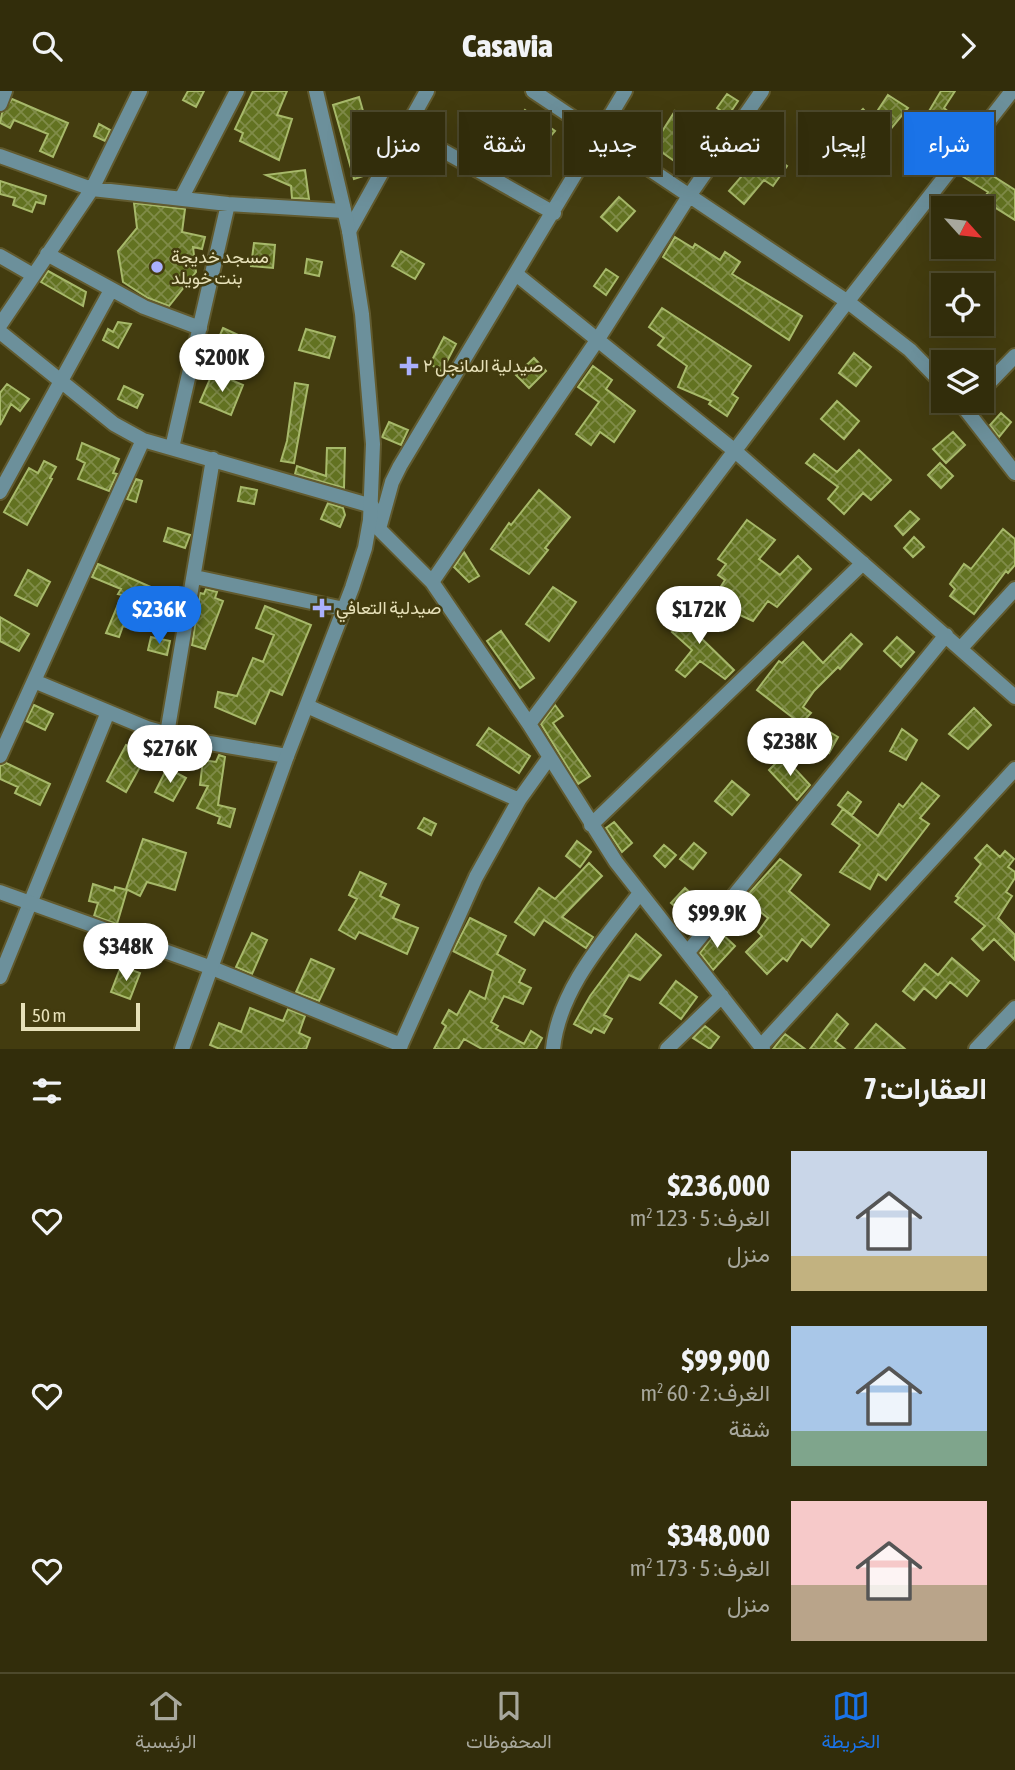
<!DOCTYPE html>
<html lang="ar">
<meta charset="utf-8">
<style>
:root{--surface:#322d0b;--page:#3a3514;--text:#f1f3f6;--muted:#a8a89d;--line:#4d492c;--accent:#1a73e8}
body{margin:0;font-family:"Asap Condensed",Vazirmatn,sans-serif;background:var(--page);color:var(--text);direction:rtl;height:100vh;display:flex;flex-direction:column;font-size:26px;white-space:nowrap}
*{box-sizing:border-box;margin:0}
p{font-size:23px;color:var(--muted)}
.icon{flex:none;width:38px;height:38px;fill:none;stroke:currentColor;stroke-width:2;stroke-linecap:round;stroke-linejoin:round}
.map{position:relative;height:958px;overflow:hidden;direction:ltr}
.sheet{display:flex;flex-direction:column;background:var(--surface);flex:1}
.sheet>*{flex:none}
.guide{position:absolute;left:21px;top:21px;width:973px;height:63px;direction:rtl;display:flex;gap:14px}
.needle{width:46px;rotate:117deg}
.tools{position:absolute;left:931px;top:105px;display:grid;gap:14px}
.tools a{display:grid;place-items:center;width:63px;height:63px;border-radius:0px;background:var(--surface);box-shadow:0 7px 28px #0002,0 0 0 2px var(--line);font-size:35px}
.scale{position:absolute;left:21px;bottom:18px;width:119px;box-sizing:border-box;padding-left:7px;border:4px solid #e7e1b9;border-top:0;font-size:19px;line-height:24px;white-space:nowrap;color:#e7e1b9;-webkit-text-stroke:5px #433c0f;paint-order:stroke}
.price{position:absolute;translate:-50% -60px;padding:0 16px;border-radius:24px;background:#fff;color:#222;font-size:23px;line-height:46px;filter:drop-shadow(0 2px 4px #0008)}
.price::after{content:'';position:absolute;left:50%;top:42px;width:21px;height:16px;margin-left:-10px;background:inherit;clip-path:polygon(0 0,100% 0,50% 100%)}
.price.selected{background:var(--accent);color:#fff}
ul{padding:0;list-style:none}
li{display:flex;align-items:center;gap:21px;height:175px;padding:0 28px}
li span{display:grid;place-items:center;flex:none;width:196px;height:140px;border-radius:0px;color:#555}
li>.icon{margin-inline-start:auto}
span .icon{width:84px;height:84px;fill:#fffc;stroke-width:1}
li b{font-size:30px}
h2{display:flex;justify-content:space-between;align-items:center;height:84px;padding:0 28px;font-size:30px}
.tag{padding:0 24px;border-radius:0px;background:var(--surface);box-shadow:0 7px 28px #0002,0 0 0 2px var(--line);font-size:24px;line-height:63px}
.tag.selected{background:var(--accent);color:#fff}
header{display:flex;justify-content:space-between;align-items:center;height:91px;padding:0 28px;background:var(--surface);font-size:32px;font-weight:800}
.tabs{display:flex;justify-content:space-around;align-items:center;height:98px;border-top:2px solid var(--line);background:var(--surface);font-size:19px;color:var(--muted)}
.tabs a{display:grid;justify-items:center;gap:4px}
.tabs .selected{color:var(--accent)}
.map>svg:first-child{display:block}
</style>
<header><svg class="icon" aria-label="forward" viewBox="0 0 24 24"><path d="M9 5l7 7-7 7"/></svg>Casavia<svg class="icon" aria-label="search" viewBox="0 0 24 24"><circle cx="10" cy="10" r="6"/><path d="M15 15l6 6"/></svg></header>
<div class="map">
<svg width="1015" height="958" viewBox="0 0 1015 958">
<defs>
<pattern id="building-cross-hatch" width="8" height="8" patternUnits="userSpaceOnUse" patternTransform="scale(1.75)"><rect width="8" height="8" fill="#627221"/><path d="M0 0l8 8M0 8l8-8" fill="none" stroke="#808c49"/></pattern>
</defs>
<rect width="100%" height="100%" fill="#433c0f"/>
<!-- building -->
<path fill="url(#building-cross-hatch)" stroke="#a7b96a" stroke-width="2" d="M188,0h16l-8,16 -13,-7z
M253,0h34l-10,24 15,4 -13,41 -39,-19 3,-8 -8,-4z
M941,0h14l-11,17 23,20 -7,10 -25,-16 -7,12 -9,-6z
M727,3l11,7 -6,9v8l-15,-10z
M888,4l20,13 -32,39 -15,-10 5,-7 -12,-12 9,-9 9,10z
M359,6l18,63 -14,5 3,10 -12,4 -21,-74z
M12,8l56,24 -15,34 -13,-6 8,-17 -34,-14 -4,8 -10,-5 2,-10z
M525,19l30,21 -23,27 -14,-11 3,-3 -13,-8z
M675,20l32,23 -24,33 -30,-21z
M99,33l11,6 -5,11 -11,-5z
M752,50l35,25 -14,20 -9,-6 -20,24 -15,-13 19,-22 -11,-8z
M831,61l15,9 -6,10 -15,-9z
M971,71l44,28v30l-32,-20 5,-8 -26,-16z
M305,79l4,29 -17,-1 -1,-12 -25,-11z
M0,90l46,15 -2,8 -8,-2 -4,10 -19,-7 2,-7 -15,-4z
M619,106l16,14 -18,20 -16,-14z
M134,112l51,6 -3,23 23,5 -3,12 -9,-2 3,25 -27,34 -21,-8 -25,-16 -5,-31 19,-23z
M675,146l18,11 2,-4 25,16 5,-8 15,10 -8,12 70,42 -13,24 -126,-83z
M254,152l21,2 -2,23 -22,-2z
M401,160l23,13 -9,15 -23,-13z
M307,168l15,3 -3,14 -14,-3z
M606,178l12,8 -12,18 -12,-9z
M48,180l38,21 -3,14 -42,-24z
M662,217l89,58 -19,28 6,4 -11,18 -18,-12 2,-3 -33,-14 9,-21 -29,-21 6,-7 -15,-11z
M118,231l13,2 -13,24 -15,-8 5,-11 5,3z
M223,237l26,12 -10,21 -16,-4 5,-10 -11,-5z
M306,238l29,8 -6,21 -30,-8z
M444,246l12,7 -14,27 -12,-7z
M854,262l17,14 -15,19 -17,-13z
M534,267l12,13 -17,17 -13,-13z
M593,275l19,14 -6,9 29,22 -21,31 -14,-10 -9,13 -15,-11 23,-32 -21,-15z
M213,281l30,13 -12,30 -31,-13z
M295,292l13,2 -14,78 -13,-2 6,-20z
M7,293l22,15 -9,12 -9,-7 -11,21v-32z
M124,295l19,9 -6,13 -19,-9z
M837,310l22,20 -15,18 -23,-20z
M1001,322l10,9 -12,15 -9,-12z
M389,331l19,8 -7,15 -19,-8z
M953,341l12,13 -19,18 -13,-14z
M82,352l37,16 -6,14 4,1 -8,17 -31,-12 7,-16 -8,-4z
M327,357h18l-1,40 -49,-14 2,-8 29,10z
M859,359l32,30 -20,20 -8,-7 -19,21 -16,-15 10,-12 -32,-24 8,-9 23,18z
M44,370l12,6 -6,11 2,1 -25,46 -23,-13 25,-44 9,5z
M940,372l13,13 -12,12 -13,-13z
M136,388l6,2 -6,21 -9,-3z
M241,396l16,3 -3,14 -16,-3z
M539,399l31,27 -25,31 3,2 -19,24 -38,-25 18,-26 2,2z
M328,412l15,5 2,7 -5,12 -19,-8z
M910,420l9,8 -16,16 -8,-9z
M747,429l28,20 -16,19 21,16 18,-19 13,13 -34,38 -9,-6 -15,20 -42,-19 14,-22 -7,-5 8,-11 -8,-5z
M168,437l22,7 -5,13 -21,-7z
M1003,438l12,10v26l-7,8 -2,-2 -32,43 -24,-18 5,-7 -5,-5 14,-20 7,5z
M914,446l10,10 -11,10 -9,-9z
M464,461l15,24 -10,6 -15,-15z
M98,473l53,23 -18,42 -10,-3 -4,11 -13,-4 16,-38 -4,-1 3,-5 -29,-12z
M28,479l22,12 -13,24 -22,-11z
M553,496l23,15 -27,39 -23,-17z
M206,498l11,3 -2,6 8,3 -18,48 -13,-4 8,-52 4,1z
M265,515l46,19 -29,70 -12,-5 -15,34 -40,-17 3,-15 19,4 16,-38 10,4 11,-27 -18,-7z
M695,517l17,14 -13,14 35,34 -9,9 -25,-18 -15,16 -9,-7 16,-20 -20,-18z
M0,526l29,17 -10,17 -19,-10z
M501,540l33,47 -14,10 -33,-47z
M851,543l11,10 -22,25 -2,-2 -24,24 -11,16 8,6 -10,11 -44,-34 22,-29 3,2 21,-21 20,21z
M151,546l19,4 -3,14 -19,-5z
M897,546l17,15 -13,15 -17,-16z
M34,614l19,9 -8,16 -19,-9z
M555,614l8,11 -10,7 37,53 -12,8 -37,-60z
M974,617l17,17 -23,24 -19,-15z
M489,637l41,28 -11,17 -42,-28z
M823,637l15,9 -9,16 -15,-9z
M902,638l15,11 -11,20 -16,-9z
M126,654l20,11 -20,36 -19,-11z
M219,664l6,2 -7,48 17,4 -5,18 -12,-4 2,-6 -23,-9 11,-22 -8,-1 3,-25 13,2z
M783,665l27,29 -13,15 -28,-30z
M6,672l44,21 -10,21 -25,-12 3,-6 -18,-8v-13z
M167,677l19,10 -13,23 -18,-9z
M732,690l17,14 -17,20 -17,-14z
M922,692l17,13 -19,22 9,6 -43,56 -8,-6 -8,15 -30,-17 20,-27 -28,-21 11,-15 35,27 21,-32 4,3z
M848,701l13,10 -9,13 -14,-10z
M424,727l12,6 -5,11 -13,-7z
M614,731l18,21 -10,9 -16,-24z
M143,748l43,14 -11,37 -28,-8 -7,14 -14,-7z
M577,750l14,11 -11,15 -14,-11z
M694,752l12,10 -13,16 -13,-10z
M664,754l12,10 -11,12 -11,-11z
M987,754l13,12 5,-6 9,8 -6,8 7,5v6l-9,14 6,4 -14,22 17,17v25l-21,-21 -11,11 -11,-11 13,-13 -30,-24 4,-4 -3,-2 25,-32 -6,-6z
M780,768l21,16 -12,16 40,34 -18,22 -9,-8 -15,22 -4,-3 -16,16 -21,-22 16,-16 -4,-4 10,-14 -24,-19z
M589,772l13,13 -40,41 31,20 -7,11 -42,-28 -10,15 -19,-13 24,-34 16,11z
M360,781l26,12 -6,12 19,9 -6,13 25,10 -11,26 -48,-22 -4,7 -16,-9 18,-31 -8,-4z
M93,793l21,7 1,-4 12,3 -10,34 -23,-8 4,-13 -9,-2z
M685,797l25,22 -13,16 -26,-23z
M470,827l36,18 -9,18 28,16 -6,12 12,6 -8,16 -19,-8 -13,26 7,4 -2,3 28,15 7,-13 11,7 -6,11h-54l-18,-10 -6,10h-24l12,-23 -4,-3 7,-13 8,5 13,-24 15,8 8,-28 -40,-20z
M718,839l17,16 -22,24 -13,-17z
M252,842l15,7 -15,34 -16,-7z
M636,843l25,21 -21,25 -11,-5 -25,40 8,4 -8,14 -10,-5 -3,5 -17,-9 16,-28z
M952,867l27,23 -12,15 -17,-14 -14,16 -12,-10 -10,12 -11,-9 22,-27 13,11z
M311,868l23,10 -15,32 -23,-9z
M121,875l19,7 -10,26 -19,-7z
M676,890l21,16 -16,22 -21,-16z
M250,917l33,13 5,-12 17,7 -6,17 11,5 -4,11h-86l-10,-4 9,-22 22,9z
M837,923l11,10 -13,17 10,8h-35z
M876,933l29,25h-50z
M705,935l14,11 -9,12 -17,-11z
M785,943l20,15h-32z"/>
<g fill="none" stroke-linecap="round" stroke-linejoin="round">
<!-- minor casing -->
<g stroke="#615a2e" stroke-width="18">
<path id="minor" d="M533,0l315,211 62,48 33,34
M0,13l5,-13
M406,39l148,83
M0,65l92,33 136,15 116,7
M182,106l55,-106
M349,140l78,-140
M47,163l97,53 56,21
M0,165l33,19
M516,183l219,177 280,246
M0,234l92,-136 48,-98
M0,241l114,92 29,16 229,66
M982,299l33,-34
M959,310l56,72
M172,357l56,-244
M0,401l111,-202
M370,429l62,62 97,142 87,138 147,187
M379,438l13,-47 8,-16 225,-375
M195,486l149,32
M432,491l166,-243 91,-143 73,-105
M961,557l54,-59
M34,590l113,47 39,11 101,17
M307,615l212,94
M529,633l311,-413 172,-220
M167,643l46,-275
M0,665l143,-316
M591,734l272,-262
M688,861l258,-317
M212,877l189,77
M0,886l108,-265
M761,955l254,-277
M399,958l77,-172 43,-77 30,-42
M553,958c6,-60 52,-110 87,-156
M667,958l55,-53
M976,958l39,-41"/>
</g>
<!-- tertiary casing -->
<g stroke="#615a2e" stroke-width="18">
<path id="tertiary" d="M0,801l212,76
M182,958l105,-293 65,-168 13,-40 5,-28 3,-76 -11,-130 -13,-83 -33,-140"/>
</g>
<!-- minor -->
<use href="#minor" stroke="#6c909b" stroke-width="14"/>
<!-- tertiary -->
<use href="#tertiary" stroke="#6c909b" stroke-width="14"/>
</g>
<!-- markers -->
<g fill="#aab0fc" stroke="#433c0f" stroke-width="2.5">
<circle cx="157" cy="176" r="7"/>
<path d="M405.5 264.5h7v7h7v7h-7v7h-7v-7h-7v-7h7z"/>
<path d="M318.5 506.5h7v7h7v7h-7v7h-7v-7h-7v-7h7z"/>
</g>
<g text-anchor="middle" stroke-width="5" stroke-linejoin="round" paint-order="stroke">
<!-- poi labels -->
<g font-size="18" fill="#e7e1b9" stroke="#433c0f" text-anchor="start">
<text x="171" y="172">مسجد خديجة<tspan x="171" dy="21">بنت خويلد</tspan></text>
<text x="423" y="281">صيدلية المانجل ٢</text>
<text x="336" y="523">صيدلية التعافي</text>
</g>
</g>
</svg>
<div class="tools">
<a><svg class="needle" viewBox="-14 -14 28 28"><path d="M0-13l5 13h-10z" fill="#e53935"/><path d="M0 13l5-13h-10z" fill="#a8a89d"/></svg></a>
<a><svg class="icon" aria-label="locate" viewBox="0 0 24 24"><circle cx="12" cy="12" r="6"/><path d="M12 2v4M12 18v4M2 12h4M18 12h4"/></svg></a>
<a><svg class="icon" aria-label="layers" viewBox="0 0 24 24"><path d="M12 4l9 5-9 5-9-5zM3 14l9 5 9-5"/></svg></a>
</div>
<div class="scale">50 m</div>
<b class="price" style="left:222px;top:303px">$200K</b>
<b class="price selected" style="left:159px;top:555px">$236K</b>
<b class="price" style="left:699px;top:555px">$172K</b>
<b class="price" style="left:790px;top:687px">$238K</b>
<b class="price" style="left:170px;top:694px">$276K</b>
<b class="price" style="left:717px;top:859px">$99.9K</b>
<b class="price" style="left:126px;top:892px">$348K</b>
<div class="guide">
<a class="tag selected">شراء</a>
<a class="tag">إيجار</a>
<a class="tag">تصفية</a>
<a class="tag">جديد</a>
<a class="tag">شقة</a>
<a class="tag">منزل</a>
</div>
</div>
<section class="sheet">
<h2>العقارات: 7<svg class="icon" aria-label="filters" viewBox="0 0 24 24"><path d="M4 7h16M4 17h16"/><circle cx="9" cy="7" r="2"/><circle cx="15" cy="17" r="2"/></svg></h2>
<ul>
<li><span style="background:linear-gradient(#c9d6e8 75%,#c2b280 0)"><svg class="icon" aria-label="home" viewBox="0 0 24 24"><path d="M3 11l9-7 9 7M6 9v11h12V9"/></svg></span><div><b>$236,000</b><p>الغرف: 5 · 123 m²</p><p>منزل</p></div><svg class="icon" aria-label="heart" viewBox="0 0 24 24"><path d="M12 20l-8-8c-3-5 5-10 8-4 3-6 11-1 8 4z"/></svg></li>
<li><span style="background:linear-gradient(#a9c7e8 75%,#7fa58c 0)"><svg class="icon" aria-label="home" viewBox="0 0 24 24"><path d="M3 11l9-7 9 7M6 9v11h12V9"/></svg></span><div><b>$99,900</b><p>الغرف: 2 · 60 m²</p><p>شقة</p></div><svg class="icon" aria-label="heart" viewBox="0 0 24 24"><path d="M12 20l-8-8c-3-5 5-10 8-4 3-6 11-1 8 4z"/></svg></li>
<li><span style="background:linear-gradient(#f6c9c9 60%,#b9a48a 0)"><svg class="icon" aria-label="home" viewBox="0 0 24 24"><path d="M3 11l9-7 9 7M6 9v11h12V9"/></svg></span><div><b>$348,000</b><p>الغرف: 5 · 173 m²</p><p>منزل</p></div><svg class="icon" aria-label="heart" viewBox="0 0 24 24"><path d="M12 20l-8-8c-3-5 5-10 8-4 3-6 11-1 8 4z"/></svg></li>
</ul>
</section>
<nav class="tabs">
<a class="selected"><svg class="icon" aria-label="map" viewBox="0 0 24 24"><path d="M3 6l6-2 6 2 6-2v14l-6 2-6-2-6 2zM9 4v14M15 6v14"/></svg>الخريطة</a>
<a><svg class="icon" aria-label="saved" viewBox="0 0 24 24"><path d="M7 4h10v16l-5-4-5 4z"/></svg>المحفوظات</a>
<a><svg class="icon" aria-label="home" viewBox="0 0 24 24"><path d="M3 11l9-7 9 7M6 9v11h12V9"/></svg>الرئيسية</a>
</nav>
